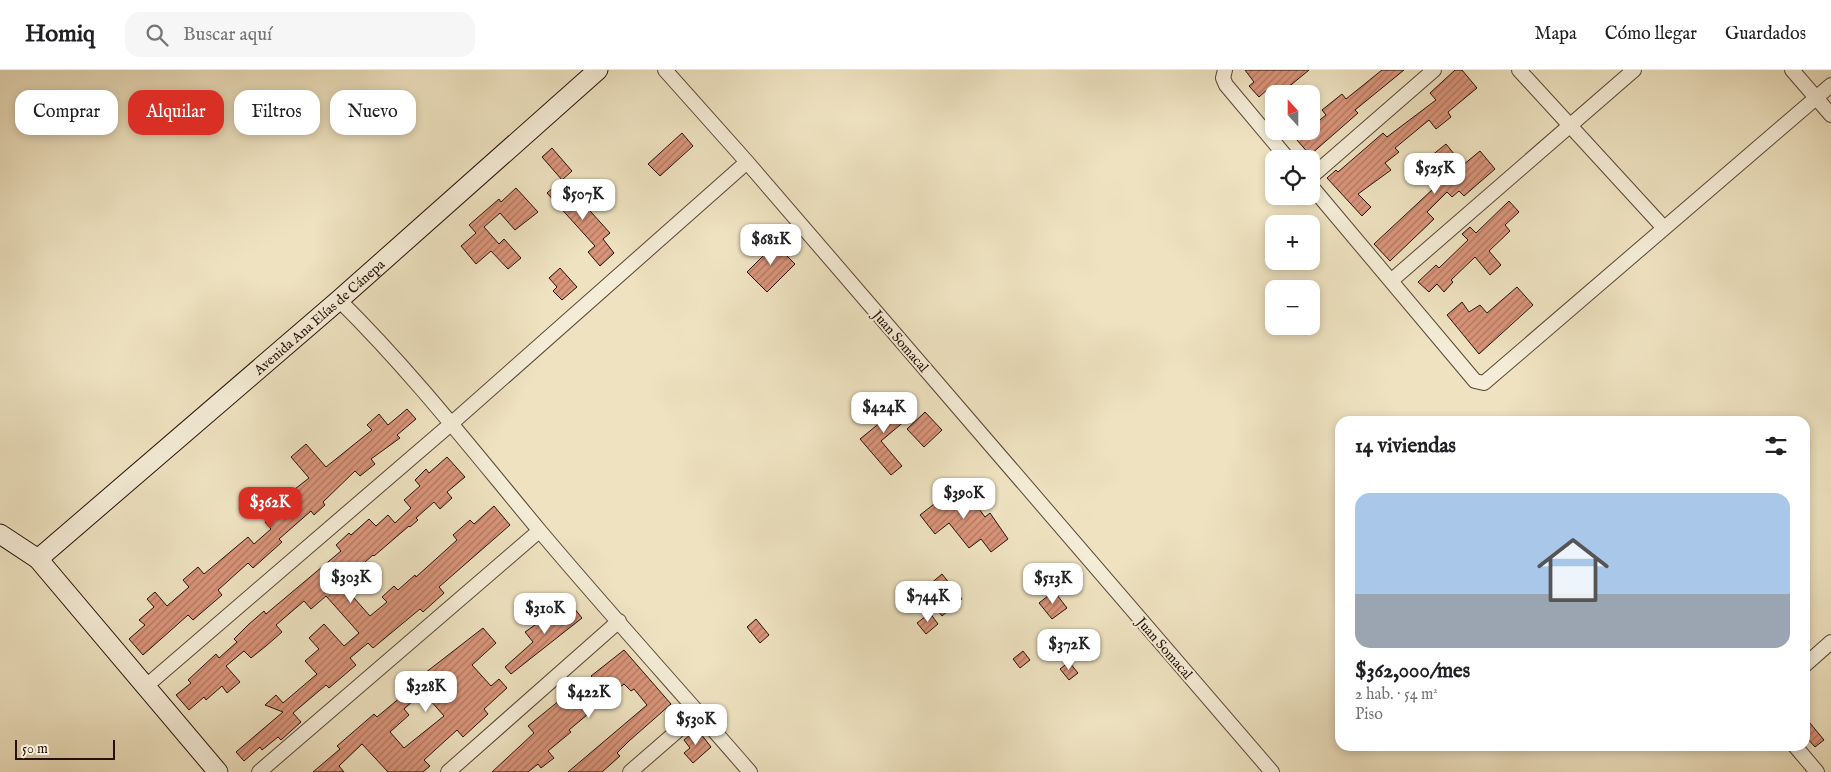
<!DOCTYPE html>
<html lang="es">
<meta charset="utf-8">
<style>
:root{--surface:#fff;--page:#f6f6f6;--text:#202124;--muted:#757577;--line:#e0e0e0;--accent:#d93025}
body{margin:0;font-family:"IM FELL English",serif;background:var(--page);color:var(--text);height:100vh;display:flex;flex-direction:column;font-size:19px;white-space:nowrap}
*{box-sizing:border-box;margin:0}
p{font-size:16px;color:var(--muted)}
.icon{flex:none;width:28px;height:28px;fill:none;stroke:currentColor;stroke-width:2;stroke-linecap:round;stroke-linejoin:round}
.map{position:relative;flex:1;overflow:hidden}
.panel{position:absolute;left:1335px;top:346px;width:475px;height:335px;display:flex;flex-direction:column;background:var(--surface);border-radius:15px;box-shadow:0 2px 8px #0003}
.panel>*{flex:none}
.banner{position:absolute;left:15px;top:20px;width:475px;height:45px;display:flex;gap:10px}
.needle{width:32px;rotate:339deg}
.fabs{position:absolute;left:1265px;top:15px;display:grid;gap:10px}
.fabs a{display:grid;place-items:center;width:55px;height:55px;border-radius:10px;background:var(--surface);box-shadow:0 2px 8px #0003;font-size:25px}
.scale{position:absolute;left:15px;bottom:12px;width:100px;box-sizing:border-box;padding-left:5px;border:2px solid #261208;border-top:0;font-size:14px;line-height:18px;white-space:nowrap;color:#261208;-webkit-text-stroke:4px #f4ecd6;paint-order:stroke}
.price{position:absolute;translate:-50% -42px;padding:0 11px;border-radius:10px;background:#fff;color:#222;font-size:16px;line-height:32px;filter:drop-shadow(0 1px 2px #0008)}
.price::after{content:'';position:absolute;left:50%;top:30px;width:15px;height:11px;margin-left:-8px;background:inherit;clip-path:polygon(0 0,100% 0,50% 100%)}
.price.current{background:var(--accent);color:#fff}
ul{padding:0;list-style:none}
li{display:grid;align-content:center;gap:10px;height:265px;padding:0 20px}
li span{display:grid;place-items:center;height:155px;border-radius:15px;color:#555}
li>.icon{margin-inline-start:auto}
span .icon{width:90px;height:90px;fill:#fffc;stroke-width:1}
li b{font-size:21px}
h2{display:flex;justify-content:space-between;align-items:center;height:60px;padding:0 20px;font-size:21px}
.chip{padding:0 18px;border-radius:15px;background:var(--surface);box-shadow:0 2px 8px #0003;font-size:18px;line-height:45px}
.chip.current{background:var(--accent);color:#fff}
header{display:flex;align-items:center;gap:30px;box-sizing:border-box;height:70px;padding:0 25px;background:var(--surface);border-bottom:1px solid var(--line)}
header strong{font-size:24px}
nav{display:flex;gap:28px;margin-inline-start:auto;font-size:18px}
.search{width:350px;height:45px;background:var(--page);display:flex;align-items:center;gap:12px;box-sizing:border-box;padding:0 18px;border-radius:15px;color:var(--muted);font-size:19px}
.map>svg:first-child{display:block}
</style>
<header>
<strong>Homiq</strong>
<div class="search"><svg class="icon" aria-label="search" viewBox="0 0 24 24"><circle cx="10" cy="10" r="6"/><path d="M15 15l6 6"/></svg>Buscar aquí</div>
<nav><a>Mapa</a><a>Cómo llegar</a><a>Guardados</a></nav>
</header>
<div class="map">
<svg width="1831" height="702" viewBox="0 0 1831 702">
<defs>
<pattern id="building-hatch" width="6" height="6" patternUnits="userSpaceOnUse" patternTransform="scale(1.25)"><rect width="6" height="6" fill="#d9947a"/><path d="M-1 1l2-2M0 6l6-6M5 7l2-2" fill="none" stroke="#b07762"/></pattern>
</defs>
<rect width="100%" height="100%" fill="#eee2c0"/>
<filter id="stains"><feTurbulence type="fractalNoise" baseFrequency=".004" numOctaves="4"/><feColorMatrix values="0 0 0 0 .2 0 0 0 0 .09 0 0 0 0 .02 0 0 0 .5 -.17"/></filter>
<radialGradient id="worn" r=".72"><stop offset=".6" stop-color="#630" stop-opacity="0"/><stop offset="1" stop-color="#630" stop-opacity=".3"/></radialGradient>
<!-- building -->
<path fill="url(#building-hatch)" stroke="#261208" fill-rule="evenodd" d="M1245,0h64l-23,19 4,5h-18l-4,-5 -9,8 -10,-11 5,-4z
M1382,0h22l-49,40 3,3 -48,42 -14,-16 10,-8h5v-4l15,-12 -4,-5 20,-16 4,5z
M1455,0h7l15,18 -29,24 3,5 -15,12 -7,-9 -34,28 4,4 -14,11 6,7 -33,24 13,13 -9,9 -35,-38 9,-8 2,2 45,-39 4,4 49,-37 -6,-7z
M682,63l11,13 -33,30 -12,-12z
M1446,74l17,21 17,-14 15,18 -31,27 -5,-5 -7,6 -5,-5 -20,20 7,7 -44,42 -16,-17 59,-55 -17,-21z
M552,78l20,23 -10,9 -20,-23z
M562,110l48,53 -7,6 11,14 -14,13 -12,-14 7,-6 -48,-53z
M516,118l22,24 -23,18 -15,-17 -16,14 15,17 5,-5 17,19 -13,11 -17,-18 -15,13 -15,-18 15,-13 -7,-8 30,-26 2,3z
M1509,131l10,11 -14,13 5,6 -21,20 12,14 -11,10 -15,-18 -24,23 2,2 -9,10 -7,-8 -8,8 -11,-10 18,-17 3,3 29,-28 -6,-6 8,-7 6,6z
M769,168l26,26 -28,28 -20,-20 17,-17 -6,-6z
M560,198l17,19 -15,13 -9,-9 4,-4 -8,-9z
M1517,217l16,18 -54,49 -32,-39 15,-13 7,10 11,-7 7,8z
M886,327l20,23 -25,21 21,25 -11,9 -31,-36 21,-17 -10,-12z
M407,339l9,10 -19,16 3,3 -29,21 4,5 -15,12 -5,-5 -32,31 2,3 -11,10 -3,-4 -32,28 3,3 -29,26 -5,-5 -30,27 4,5 -29,25 -5,-5 -45,40 -14,-16 16,-14 -6,-5 15,-13 -7,-8 8,-7 12,14 22,-19 -6,-7 15,-13 6,7 44,-37 6,7 17,-15 -6,-7 16,-15 -4,-4 32,-25 -18,-21 15,-13 20,23 46,-37 -5,-5 12,-11 9,11z
M925,342l17,18 -18,17 -17,-18z
M447,387l18,20 -18,15 5,6 -12,11 -6,-7 -18,16 2,2 -8,7 -1,-1 -35,30 -1,-1 -35,31 13,15 3,-3 16,18 17,-14 -5,-5 12,-11 4,4 17,-15 1,2 41,-37 -4,-5 17,-15 4,4 20,-18 16,19 -71,62 5,6 -21,19 -3,-3 -47,39 -5,-5 -18,15 6,7 -27,23 -3,-3 -33,28 8,9 -20,18 -3,-3 -16,13 -2,-3 -16,14 -8,-9 47,-40 -18,-7 11,-10 7,8 34,-29 -12,-13 14,-12 -10,-11 15,-14 20,22 15,-13 -33,-37 -15,13 -7,-8 -28,24 6,7 -16,14 -15,12 -7,-7 -18,15 14,16 -13,11 -5,-7 -16,14 -2,-3 -15,13 -13,-15 15,-12 -3,-3 28,-26 3,4 18,-16 -3,-3 14,-14 16,-14 2,3 75,-63 -5,-6 13,-12 2,2 18,-16 7,7 12,-11 7,8 16,-15 -7,-8 16,-14 -5,-6 11,-11 3,4z
M960,414l25,33 5,-4 18,26 -17,13 -10,-13 -12,9 -20,-25 -14,11 -15,-19z
M942,504l20,25 -20,17 -20,-25z
M1054,521l13,17 -15,11 -13,-16z
M570,533l12,15 -71,56 -6,-7 28,-25 -8,-10 23,-16 3,3z
M930,543l8,11 -12,10 -9,-11z
M756,549l13,16 -9,8 -13,-16z
M483,558l13,15 -24,22 19,21 8,-7 8,9 -23,21 4,5 -25,23 -6,-7 -33,30 6,6 -7,6h-35l-26,-28 -23,22 5,6h-31l27,-23 -3,-3 37,-32 3,3 25,-21 -3,-3 25,-21 1,1zM423,622l21,24 -40,32 -14,-16 19,-17 -5,-6z
M624,580l47,54 -42,37 -12,12 3,3 -18,16h-34l79,-67 -13,-16 -3,2 -7,-7 -55,46 2,2 -23,19 6,7 -13,10 -3,-4 -10,8h-36l42,-39 -6,-7 32,-26 -1,-2 12,-10 6,7 18,-15 -4,-4z
M1023,581l7,9 -10,8 -7,-9z
M1069,592l9,11 -9,7 -9,-11z
M1805,647l19,23 -9,7 -10,-11z
M697,659l14,18 -18,16 -9,-10 6,-5 -6,-8z"/>
<g fill="none" stroke-linecap="round" stroke-linejoin="round">
<!-- minor casing -->
<g stroke="#584636" stroke-width="16">
<path id="minor" d="M665,0l82,92 525,610
M1225,0l-2,8 3,7 62,74
M1519,0l145,158
M1792,0l39,45
M1311,107l123,-107
M1311,116l164,195 9,2 347,-298
M1392,210l242,-210
M339,230c73,72 135,152 200,230 69,82 141,161 211,242
M1805,595l26,-23
M145,617l307,-264 295,-261
M1795,676l22,26
M259,702l280,-241
M448,702l171,-151
M630,702l68,-59"/>
</g>
<!-- secondary casing -->
<g stroke="#261208" stroke-width="21">
<g id="secondary">
<path d="M0,464l38,25 180,213"/>
<path id="s1" d="M38,489l301,-259 259,-230"/>
</g>
</g>
<!-- minor -->
<use href="#minor" stroke="#f4ecd6" stroke-width="14"/>
<!-- secondary -->
<use href="#secondary" stroke="#f4ecd6" stroke-width="19"/>
</g>
<g text-anchor="middle" stroke-width="4" stroke-linejoin="round" paint-order="stroke">
<!-- street labels -->
<g font-size="14" fill="#261208" stroke="#f4ecd6">
<text dy="5" stroke="none"><textPath href="#s1" startOffset="371">Avenida Ana Elías de Cánepa</textPath></text>
<text transform="translate(901 271) rotate(49)" y="5">Juan Somacal</text>
<text transform="translate(1165 578) rotate(49)" y="5">Juan Somacal</text>
</g>
</g>
<rect width="100%" height="100%" filter="url(#stains)"/>
<rect width="100%" height="100%" fill="url(#worn)"/>
</svg>
<div class="fabs">
<a><svg class="needle" viewBox="-14 -14 28 28"><path d="M0-13l5 13h-10z" fill="#e53935"/><path d="M0 13l5-13h-10z" fill="#757577"/></svg></a>
<a><svg class="icon" aria-label="locate" viewBox="0 0 24 24"><circle cx="12" cy="12" r="6"/><path d="M12 2v4M12 18v4M2 12h4M18 12h4"/></svg></a>
<a>+</a>
<a>−</a>
</div>
<div class="scale">50 m</div>
<b class="price" style="left:1435px;top:125px">$525K</b>
<b class="price" style="left:583px;top:151px">$507K</b>
<b class="price" style="left:771px;top:196px">$681K</b>
<b class="price" style="left:884px;top:364px">$424K</b>
<b class="price" style="left:964px;top:450px">$390K</b>
<b class="price current" style="left:270px;top:459px">$362K</b>
<b class="price" style="left:351px;top:534px">$303K</b>
<b class="price" style="left:1053px;top:535px">$513K</b>
<b class="price" style="left:928px;top:553px">$744K</b>
<b class="price" style="left:545px;top:565px">$310K</b>
<b class="price" style="left:1069px;top:601px">$372K</b>
<b class="price" style="left:426px;top:643px">$328K</b>
<b class="price" style="left:589px;top:649px">$422K</b>
<b class="price" style="left:696px;top:676px">$530K</b>
<div class="banner">
<a class="chip">Comprar</a>
<a class="chip current">Alquilar</a>
<a class="chip">Filtros</a>
<a class="chip">Nuevo</a>
</div>
<section class="panel">
<h2>14 viviendas<svg class="icon" aria-label="filters" viewBox="0 0 24 24"><path d="M4 7h16M4 17h16"/><circle cx="9" cy="7" r="2"/><circle cx="15" cy="17" r="2"/></svg></h2>
<ul>
<li><span style="background:linear-gradient(#a9c7e8 65%,#9aa5b1 0)"><svg class="icon" aria-label="home" viewBox="0 0 24 24"><path d="M3 11l9-7 9 7M6 9v11h12V9"/></svg></span><div><b>$362,000/mes</b><p>2 hab. · 54 m²</p><p>Piso</p></div></li>
</ul>
</section>
</div>
